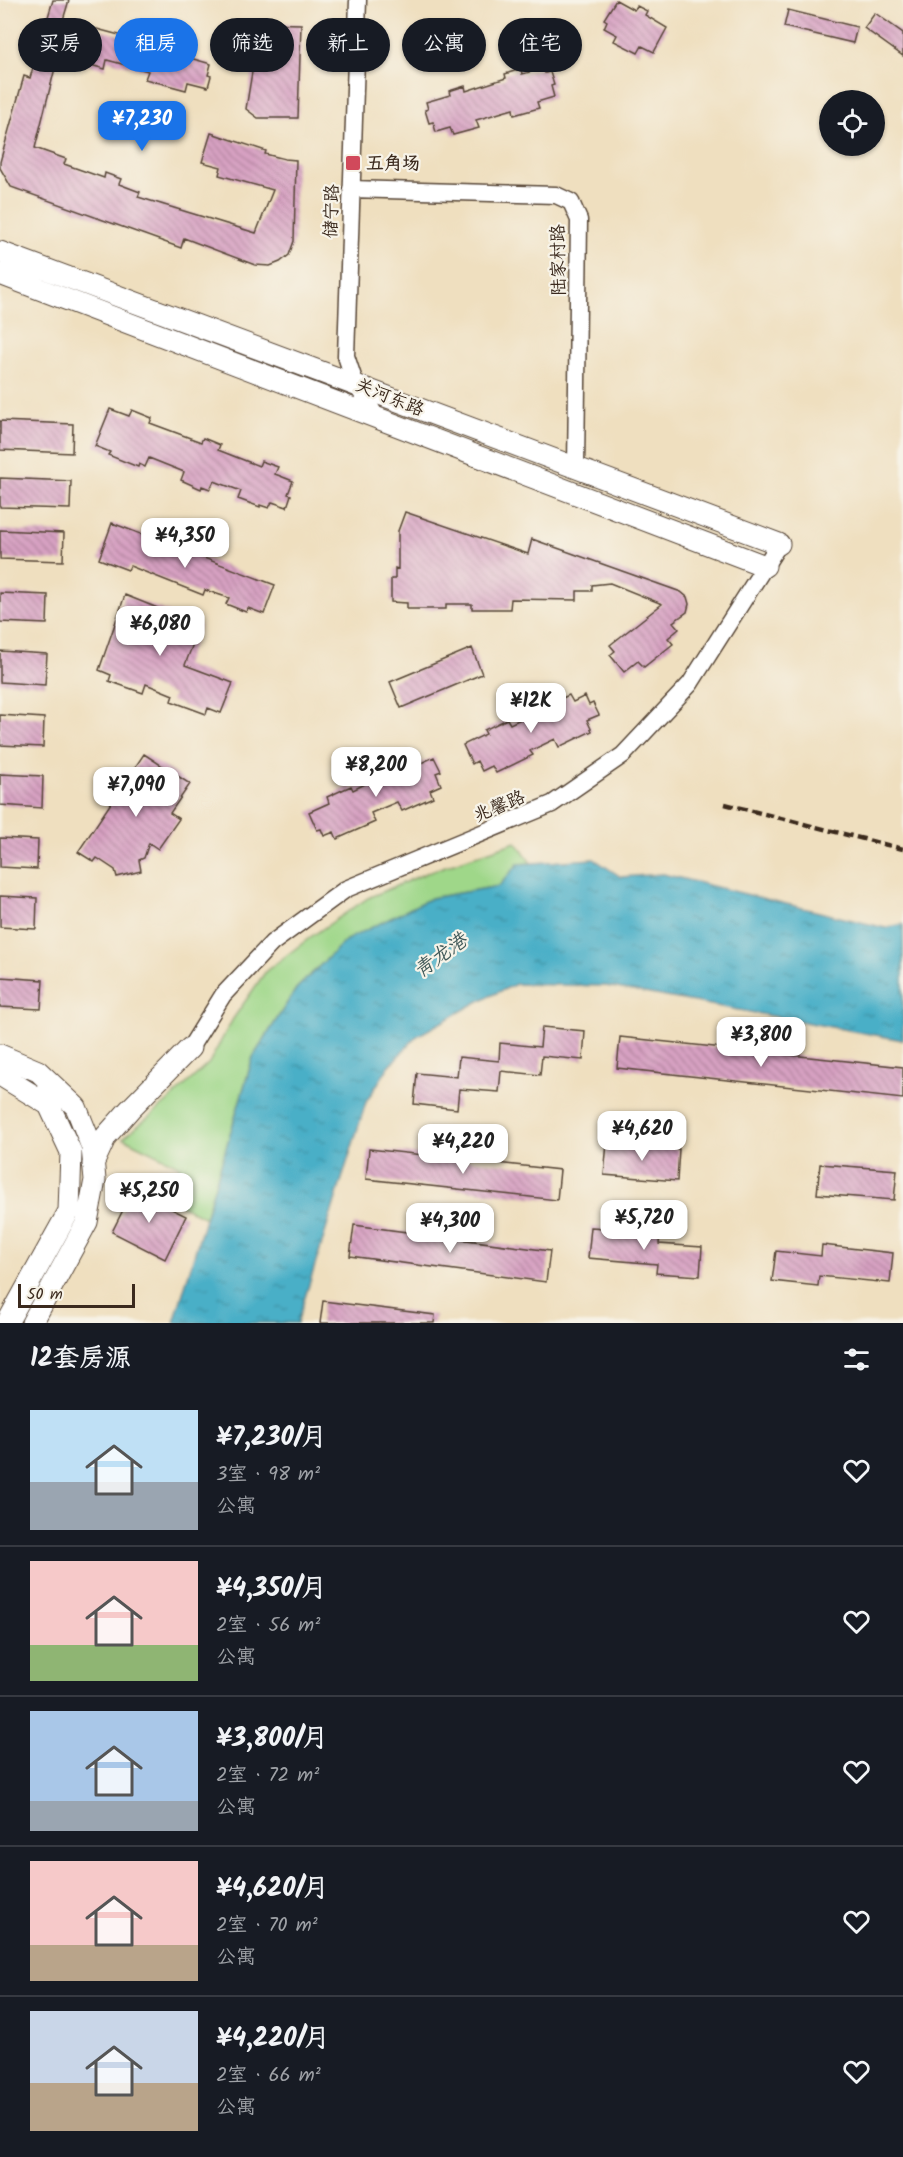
<!DOCTYPE html>
<html lang="zh">
<meta charset="utf-8">
<style>
:root{--surface:#171b24;--page:#242831;--text:#f1f3f6;--muted:#9ea1a6;--line:#363941;--accent:#1a73e8}
body{margin:0;font-family:Kalam,"LXGW WenKai TC",sans-serif;background:var(--page);color:var(--text);height:100vh;display:flex;flex-direction:column;font-size:22px;white-space:nowrap}
*{box-sizing:border-box;margin:0}
p{font-size:20px;color:var(--muted)}
.icon{flex:none;width:33px;height:33px;fill:none;stroke:currentColor;stroke-width:2;stroke-linecap:round;stroke-linejoin:round}
.map{position:relative;height:1323px;overflow:hidden}
.side{display:flex;flex-direction:column;background:var(--surface);flex:1}
.side>*{flex:none}
.top-card{position:absolute;left:18px;top:18px;width:600px;height:54px;display:flex;gap:12px}
.tools{position:absolute;left:819px;top:90px;display:grid;gap:12px}
.tools a{display:grid;place-items:center;width:66px;height:66px;border-radius:50%;background:var(--surface);box-shadow:0 2px 4px #0004;font-size:30px}
.scale{position:absolute;left:18px;bottom:15px;width:117px;box-sizing:border-box;padding-left:6px;border:3px solid #3b2a1e;border-top:0;font-size:16px;line-height:21px;white-space:nowrap;color:#3b2a1e;-webkit-text-stroke:4px #f7f3e8;paint-order:stroke}
.price{position:absolute;translate:-50% -51px;padding:0 14px;border-radius:12px;background:#fff;color:#222;font-size:20px;line-height:39px;filter:drop-shadow(0 2px 3px #0008)}
.price::after{content:'';position:absolute;left:50%;top:36px;width:18px;height:14px;margin-left:-9px;background:inherit;clip-path:polygon(0 0,100% 0,50% 100%)}
.price.selected{background:var(--accent);color:#fff}
ul{padding:0;list-style:none}
li{display:flex;align-items:center;gap:18px;height:150px;padding:0 30px}
li+li{border-top:2px solid var(--line)}
li span{display:grid;place-items:center;flex:none;width:168px;height:120px;border-radius:0px;color:#555}
li>.icon{margin-inline-start:auto}
span .icon{width:72px;height:72px;fill:#fffc;stroke-width:1}
li b{font-size:26px}
h2{display:flex;justify-content:space-between;align-items:center;height:72px;padding:0 30px;font-size:26px}
.pill{padding:0 21px;border-radius:27px;background:var(--surface);box-shadow:0 2px 4px #0004;font-size:21px;line-height:54px}
.pill.selected{background:var(--accent);color:#fff}
.map>svg:first-child{display:block}
</style>
<div class="map">
<svg width="903" height="1323" viewBox="0 0 903 1323">
<defs>
<pattern id="water-ripples" width="26" height="14" patternUnits="userSpaceOnUse" patternTransform="scale(1.5)"><rect width="26" height="14" fill="#48afc7"/><path d="M2 4q2-2 4 0t4 0M15 11q2-2 4 0t4 0" fill="none" stroke="#3d8fa1"/></pattern>
<pattern id="building-back-hatch" width="6" height="6" patternUnits="userSpaceOnUse" patternTransform="scale(1.5)"><rect width="6" height="6" fill="#d7a1c2"/><path d="M-1 5l2 2M0 0l6 6M5-1l2 2" fill="none" stroke="#b0839d"/></pattern>
</defs>
<rect width="100%" height="100%" fill="#f7f3e8"/>
<filter id="ink" filterUnits="userSpaceOnUse"><feTurbulence type="fractalNoise" baseFrequency=".0167" numOctaves="2"/><feDisplacementMap in="SourceGraphic" scale="12" xChannelSelector="R" yChannelSelector="G"/><feConvolveMatrix kernelMatrix="1 2 1 2 8 2 1 2 1" color-interpolation-filters="sRGB"/></filter>
<filter id="wash" filterUnits="userSpaceOnUse"><feTurbulence type="fractalNoise" baseFrequency=".008" numOctaves="4" result="noise"/><feDisplacementMap in="SourceGraphic" scale="24" xChannelSelector="R" yChannelSelector="G"/><feGaussianBlur stdDeviation="1.35" result="paint"/><feColorMatrix in="noise" values="0 0 0 0 0 0 0 0 0 0 0 0 0 0 0 0 0 1.4 0 .05"/><feComposite in="paint" operator="in"/></filter>
<g filter="url(#wash)">
<rect width="100%" height="100%" fill="#efdfbf"/>
<!-- green -->
<path fill="#9fd789" stroke="#6d8054" stroke-width="1.5" d="M516,842l15,21 -13,1 -18,22 -64,11 -90,43 -50,49 -43,68 -48,161 -40,-21 15,-31 -57,-28 43,-35 43,-40 24,-44 33,-48 46,-35 56,-38 63,-27z"/>
<!-- water -->
<path fill="url(#water-ripples)" stroke="#426c72" stroke-width="1.5" d="M594,859l27,18 42,-3 222,54 18,-4v116l-297,-54 -90,-2 -35,16 -64,36 -28,30 -23,36 -69,221h-123l79,-266 43,-68 50,-49 85,-42 68,-12 19,-22z"/>
<g id="blocks">
<!-- building -->
<path fill="url(#building-back-hatch)" d="M53,0h16l-6,20 60,16v-3l24,6 -1,4 8,3 37,10 -1,2 21,6 -3,11 3,1 -3,11 -20,-5 -2,8 -41,-11 3,-8 -41,-11 -2,9 -47,-13 -23,92 31,11 -2,5 40,14 1,-5 16,6 -2,5 21,8 -2,5 118,36 17,-43 -54,-15 2,-8 -19,-5 9,-29 55,18 -1,3 20,5 11,1 -2,81 -5,14 -9,7 -10,4 -15,-1 -71,-27 -3,10 -170,-61 -11,-19v-6l24,-86 6,2z
M616,0l18,10 3,-4 10,5 -2,4 22,13 -13,24 -12,-6 -4,7 -24,-12 3,-6 -13,-7 3,-7 -3,-2z
M788,10l69,17 -4,16 -69,-16z
M875,13l28,20v23l-39,-28z
M260,23l41,1 -3,94h-40l-12,-9z
M544,68l1,5 5,-1 4,13 -3,1 3,11 -17,5 2,6 -25,7 -1,-6 -37,11 3,8 -26,7 -3,-7 -14,4 -3,-10 -4,1 -4,-13 3,-1 -2,-7 24,-7 -1,-4 16,-5 1,5 40,-13 -1,-4 16,-5 1,5z
M110,409l19,7 3,-6 20,8 -2,5 51,19 2,-4 17,7 -2,5 41,16 2,-5 17,6 -3,7 18,7 -5,13 3,1 -4,12 -15,-5 -3,6 -9,-3v2l-22,-8 3,-8 -27,-10 -4,8 -8,-3 -1,3 -20,-9 3,-8 -35,-14 -4,9 -6,-3 -1,3 -30,-12 2,-3 -15,-6z
M0,421l73,3 -1,29 -72,-3z
M0,478l71,3 -1,28 -70,-2z
M405,512l123,42 4,-15 149,53 6,5 2,7 -2,8 -14,10 6,7 -11,9 5,6 -29,23 -6,-6 -14,11 -14,-17 5,-4 -5,-6 52,-41 -52,-21 -18,2v6h-15v9l-66,-1 -1,10h-38v-5h-26v5h-39v-6l-16,-1v-23h4v-11l3,1v-38z
M112,523l163,62 -11,29 -16,-6 -2,4 -20,-8 3,-6 -24,-8 -2,5 -73,-29 -2,4 -29,-11z
M0,530l64,3 -1,28 -63,-2z
M0,593l48,2 -1,29 -47,-2z
M125,595l75,30 -15,40 48,18 -12,30 -13,-5 -2,6 -35,-13 2,-6 -27,-11 -3,9 -34,-12 2,-6 -12,-5z
M472,648l10,26 -81,34 -11,-26z
M0,651l47,3 -2,31 -45,-3z
M569,695l4,7 12,-6 4,9 4,-2 6,12 -12,5 5,11 -33,16 -4,-8 -25,12 3,4 -37,18 -4,-7 -10,5 -5,-10 -5,3 -9,-19 23,-11 -2,-4 23,-11 3,5 17,-8 1,4 22,-10 -1,-6z
M0,715l44,3 -1,29 -43,-2z
M144,754l46,30 -20,29 9,6 -21,30 -9,-6 -5,15 -5,2 2,11 -24,6 -2,-7 -18,-12 -3,4 -16,-10z
M434,757l7,14 -5,2 5,12 -11,5 3,7 -31,14 -5,-9 -26,11 4,9 -38,17 -3,-7 -10,4 -3,-7 -4,1 -8,-18 20,-9 -2,-6 24,-11 2,4 55,-27 2,5z
M0,774l43,2 -1,32 -42,-3z
M0,838l38,2 -1,29 -37,-2z
M0,896l37,2 -1,31 -36,-2z
M0,977l43,3 -2,29 -41,-2z
M542,1027l43,4 -2,29 -41,-4 -2,19 -39,-4 -2,21 -40,-3 -2,20 -43,-5 3,-31 40,4 2,-20 40,4 1,-18 40,4z
M620,1037l283,30v32l-286,-31z
M607,1143l72,6 -2,32 -73,-6z
M369,1149l191,21 -3,30 -191,-21z
M820,1164l77,6 -3,30 -77,-6z
M133,1190l53,26 -21,43 -53,-27z
M354,1225l196,26 -4,31 -196,-26z
M591,1227l69,5 -1,12 43,3 -2,29 -44,-3 1,-9 -69,-6z
M822,1245l71,8 -3,30 -71,-7 -1,10 -46,-5 4,-30 45,5z
M323,1301l112,14 -1,8h-114z"/>
</g>
</g>
<g filter="url(#ink)">
<use href="#blocks" fill-opacity="0" stroke="#564536" stroke-width="1.5"/>
<g fill="none" stroke-linecap="round" stroke-linejoin="round">
<!-- minor casing -->
<g stroke="#564536" stroke-width="19">
<path id="minor" d="M358,0l-12,356 9,27 21,33
M351,189l205,6 15,7 8,18 -3,248
M190,1048l33,-53 49,-52 74,-54 206,-85 71,-49 67,-71 89,-140"/>
</g>
<!-- major casing -->
<g stroke="#564536" stroke-width="23">
<path id="major" d="M0,252c260,97 519,194 779,292
M0,274l765,292
M0,1055l38,16 38,36 16,40 3,33 -8,42 -55,101
M0,1075l49,30 22,47 -2,59 -62,112
M93,1164l13,-28 24,-27 60,-61"/>
</g>
<!-- minor -->
<use href="#minor" stroke="#fff" stroke-width="16"/>
<!-- major -->
<use href="#major" stroke="#fff" stroke-width="21"/>
<!-- rail -->
<path stroke="#3b2a1e" stroke-width="4.5" stroke-dasharray="9 4.5" stroke-linecap="butt" d="M725,804l178,45"/>
</g>
</g>
<!-- markers -->
<rect fill="#d1495b" stroke="#f7f3e8" stroke-width="2" x="345" y="155" width="16" height="16" rx="3"/>
<g text-anchor="middle" stroke-width="4.5" stroke-linejoin="round" paint-order="stroke">
<!-- poi labels -->
<g font-size="18" font-weight="bold" fill="#3b2a1e" stroke="#f7f3e8" text-anchor="start">
<text x="366" y="169">五角场</text>
</g>
<!-- street labels -->
<g font-size="18" fill="#3b2a1e" stroke="#f7f3e8">
<text transform="translate(331 211) rotate(-88)" y="6">储宁路</text>
<text transform="translate(558 260) rotate(-91)" y="6">陆家村路</text>
<text transform="translate(390 397) rotate(22)" y="6">关河东路</text>
<text transform="translate(499 806) rotate(-23)" y="6">兆馨路</text>
</g>
<!-- water labels -->
<g font-size="20" font-style="italic" fill="#405959" stroke="#f7f3e8">
<text transform="translate(440 955) rotate(-36)" y="7">青龙港</text>
</g>
</g>
</svg>
<div class="tools">
<a><svg class="icon" aria-label="locate" viewBox="0 0 24 24"><circle cx="12" cy="12" r="6"/><path d="M12 2v4M12 18v4M2 12h4M18 12h4"/></svg></a>
</div>
<div class="scale">50 m</div>
<b class="price selected" style="left:142px;top:152px">¥7,230</b>
<b class="price" style="left:185px;top:569px">¥4,350</b>
<b class="price" style="left:160px;top:657px">¥6,080</b>
<b class="price" style="left:531px;top:734px">¥12K</b>
<b class="price" style="left:376px;top:798px">¥8,200</b>
<b class="price" style="left:136px;top:818px">¥7,090</b>
<b class="price" style="left:761px;top:1068px">¥3,800</b>
<b class="price" style="left:642px;top:1162px">¥4,620</b>
<b class="price" style="left:463px;top:1175px">¥4,220</b>
<b class="price" style="left:149px;top:1224px">¥5,250</b>
<b class="price" style="left:644px;top:1251px">¥5,720</b>
<b class="price" style="left:450px;top:1254px">¥4,300</b>
<div class="top-card">
<a class="pill">买房</a>
<a class="pill selected">租房</a>
<a class="pill">筛选</a>
<a class="pill">新上</a>
<a class="pill">公寓</a>
<a class="pill">住宅</a>
</div>
</div>
<section class="side">
<h2>12套房源<svg class="icon" aria-label="filters" viewBox="0 0 24 24"><path d="M4 7h16M4 17h16"/><circle cx="9" cy="7" r="2"/><circle cx="15" cy="17" r="2"/></svg></h2>
<ul>
<li><span style="background:linear-gradient(#bfe0f5 60%,#9aa5b1 0)"><svg class="icon" aria-label="home" viewBox="0 0 24 24"><path d="M3 11l9-7 9 7M6 9v11h12V9"/></svg></span><div><b>¥7,230/月</b><p>3室 · 98 m²</p><p>公寓</p></div><svg class="icon" aria-label="heart" viewBox="0 0 24 24"><path d="M12 20l-8-8c-3-5 5-10 8-4 3-6 11-1 8 4z"/></svg></li>
<li><span style="background:linear-gradient(#f6c9c9 70%,#8fb573 0)"><svg class="icon" aria-label="home" viewBox="0 0 24 24"><path d="M3 11l9-7 9 7M6 9v11h12V9"/></svg></span><div><b>¥4,350/月</b><p>2室 · 56 m²</p><p>公寓</p></div><svg class="icon" aria-label="heart" viewBox="0 0 24 24"><path d="M12 20l-8-8c-3-5 5-10 8-4 3-6 11-1 8 4z"/></svg></li>
<li><span style="background:linear-gradient(#a9c7e8 75%,#9aa5b1 0)"><svg class="icon" aria-label="home" viewBox="0 0 24 24"><path d="M3 11l9-7 9 7M6 9v11h12V9"/></svg></span><div><b>¥3,800/月</b><p>2室 · 72 m²</p><p>公寓</p></div><svg class="icon" aria-label="heart" viewBox="0 0 24 24"><path d="M12 20l-8-8c-3-5 5-10 8-4 3-6 11-1 8 4z"/></svg></li>
<li><span style="background:linear-gradient(#f6c9c9 70%,#b9a48a 0)"><svg class="icon" aria-label="home" viewBox="0 0 24 24"><path d="M3 11l9-7 9 7M6 9v11h12V9"/></svg></span><div><b>¥4,620/月</b><p>2室 · 70 m²</p><p>公寓</p></div><svg class="icon" aria-label="heart" viewBox="0 0 24 24"><path d="M12 20l-8-8c-3-5 5-10 8-4 3-6 11-1 8 4z"/></svg></li>
<li><span style="background:linear-gradient(#c9d6e8 60%,#b9a48a 0)"><svg class="icon" aria-label="home" viewBox="0 0 24 24"><path d="M3 11l9-7 9 7M6 9v11h12V9"/></svg></span><div><b>¥4,220/月</b><p>2室 · 66 m²</p><p>公寓</p></div><svg class="icon" aria-label="heart" viewBox="0 0 24 24"><path d="M12 20l-8-8c-3-5 5-10 8-4 3-6 11-1 8 4z"/></svg></li>
</ul>
</section>
